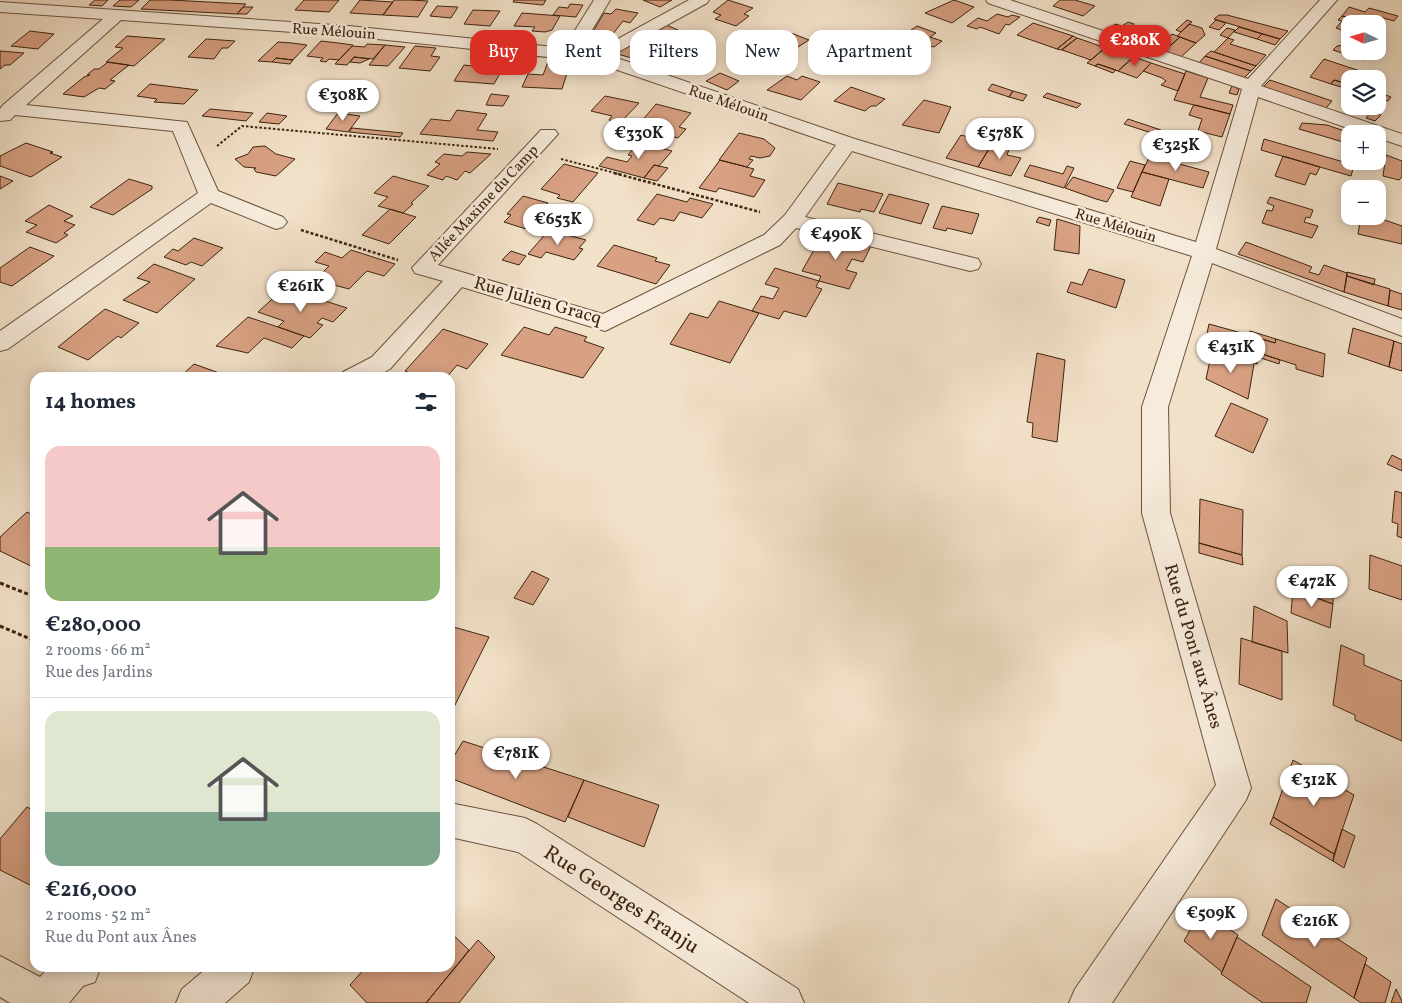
<!DOCTYPE html>
<meta charset="utf-8">
<style>
:root{--surface:#fff;--page:#f6f6f7;--text:#1f2937;--muted:#747a83;--line:#e0e1e3;--accent:#d93025}
body{margin:0;font-family:Vollkorn,serif;background:var(--page);color:var(--text);height:100vh;display:flex;flex-direction:column;font-size:19px;white-space:nowrap}
*{box-sizing:border-box;margin:0}
p{font-size:16px;color:var(--muted)}
.icon{flex:none;width:28px;height:28px;fill:none;stroke:currentColor;stroke-width:2;stroke-linecap:round;stroke-linejoin:round}
.map{position:relative;flex:1;overflow:hidden}
.drawer{position:absolute;left:30px;top:372px;width:425px;height:600px;display:flex;flex-direction:column;background:var(--surface);border-radius:15px;box-shadow:0 2px 12px #0003}
.drawer>*{flex:none}
.guide{position:absolute;left:470px;top:30px;width:475px;height:45px;display:flex;gap:10px}
.needle{width:32px;rotate:275deg}
.tools{position:absolute;left:1341px;top:15px;display:grid;gap:10px}
.tools a{display:grid;place-items:center;width:45px;height:45px;border-radius:10px;background:var(--surface);box-shadow:0 2px 12px #0003;font-size:25px}
.price{position:absolute;translate:-50% -42px;padding:0 11px;border-radius:18px;background:#fff;color:#222;font-size:16px;line-height:32px;filter:drop-shadow(0 1px 2px #0008)}
.price::after{content:'';position:absolute;left:50%;top:30px;width:15px;height:11px;margin-left:-8px;background:inherit;clip-path:polygon(0 0,100% 0,50% 100%)}
.price.active{background:var(--accent);color:#fff}
ul{padding:0;list-style:none}
li{display:grid;align-content:center;gap:10px;height:265px;padding:0 15px}
li+li{border-top:1px solid var(--line)}
li span{display:grid;place-items:center;height:155px;border-radius:15px;color:#555}
li>.icon{margin-inline-start:auto}
span .icon{width:90px;height:90px;fill:#fffc;stroke-width:1}
li b{font-size:21px}
h2{display:flex;justify-content:space-between;align-items:center;height:60px;padding:0 15px;font-size:21px}
.tag{padding:0 18px;border-radius:15px;background:var(--surface);box-shadow:0 2px 12px #0003;font-size:18px;line-height:45px}
.tag.active{background:var(--accent);color:#fff}
.map>svg:first-child{display:block}
</style>
<div class="map">
<svg width="1402" height="1003" viewBox="0 0 1402 1003">
<rect width="100%" height="100%" fill="#f2e1c9"/>
<filter id="stains"><feTurbulence type="fractalNoise" baseFrequency=".004" numOctaves="4"/><feColorMatrix values="0 0 0 0 .2 0 0 0 0 .09 0 0 0 0 .02 0 0 0 .5 -.17"/></filter>
<radialGradient id="worn" r=".72"><stop offset=".6" stop-color="#630" stop-opacity="0"/><stop offset="1" stop-color="#630" stop-opacity=".3"/></radialGradient>
<!-- building -->
<path fill="#d8a183" stroke="#3e240f" d="M95,0h13l-6,6 -13,-1z
M120,0h19l-8,7 -18,-1z
M150,0h20l76,4 -9,10 -96,-5z
M304,0h35l-10,12 -34,-2z
M360,0l33,2 -10,13 -33,-2z
M394,0h16l18,1 -10,16 -35,-2z
M514,0h32l-3,5 -30,-3z
M643,0h29l-12,7z
M728,0l25,8 -9,6 5,2 -13,10 -21,-7 6,-4 -8,-3z
M954,0l20,7 -22,16 -27,-10z
M1060,0h15l20,6 -12,10 -30,-10z
M570,4l13,1 -7,12 -23,-2 6,-8 9,1z
M437,6l21,1 -7,11 -21,-2z
M243,7h10l-6,7h-10z
M1349,7l16,5 4,-4 29,8 -4,5 -14,-4 -5,7h-6l-27,-8z
M616,9l22,4 -8,10 -7,-2 -11,14h-6l-4,12 -17,-2 19,-32 7,1z
M473,10l27,1 -10,15 -26,-2z
M522,13l26,2 12,1 -8,14 -7,2 -13,-1 3,-4 -21,-1z
M997,14l11,3 4,-2 8,2 -11,8 -3,-1 -7,10 -19,-7 -3,2 -10,-3 11,-8 9,3z
M1219,15h8l61,16 -8,8 -66,-20z
M1342,16l27,8h-19v9l-14,-5 6,-7 -4,-1z
M1187,20l5,2 -11,10 -5,-2z
M1216,20l10,3 -7,7 -10,-3z
M1128,22l6,2 -13,12 -14,-5 8,-7 7,2z
M1033,23l34,11 6,2 -16,13 -40,-14z
M664,24l14,6 -39,23 3,1 -7,5 -21,-6z
M1189,24l13,4 3,7 -9,8 -19,-7z
M917,26l19,7 -6,4 12,4 -8,6 -33,-10z
M1239,27l23,7 -5,5 -23,-7z
M1227,28l8,2 -7,8 -8,-3z
M1129,29l36,12 7,-7 8,3 -16,14 -43,-15z
M30,31l24,3 -16,15 -27,-3z
M786,31l23,9 -22,14 -23,-9z
M1262,34l18,5 -5,6 -18,-6z
M127,36l13,1 25,2 -31,27 -28,-4 17,-14 -8,-1z
M1073,36l4,2 -16,12 -4,-1z
M1180,37l16,6 -16,15 -17,-6z
M1345,37l5,1v13h22l-8,9 -31,-10 4,-4 6,-1 -2,-3z
M1077,38l12,4 16,6 -14,12 -29,-10z
M1228,38l6,2 -4,4 36,11 -10,11 -42,-14z
M206,39l15,1 14,1 -7,7h-6l-8,11 -26,-2z
M321,41l17,2 15,2 -14,15 -10,-1 -3,3 -6,-1 3,-3 -16,-2z
M278,42l14,1 15,2 -14,15 -17,-2 -4,4 -14,-1z
M873,43l13,4 -25,17 -11,-5z
M367,44l18,1 -12,14 -19,-2 -7,8 -12,-1 17,-18 13,1z
M385,45l20,2 -17,19 -19,-1z
M415,46l21,2 -5,8 9,1 -10,14 -31,-3z
M1105,48l12,4 16,5 -15,14 -20,-7 -3,2 -8,-3z
M0,51l24,2 -14,12h-5l-5,4z
M1211,51l45,15 -5,5 -46,-15z
M1205,56l46,15 -8,8 -45,-15z
M354,57l15,2 -9,4 -10,-1z
M1134,57l17,6 -14,15 -19,-7z
M276,58l17,2 -3,4 -18,-2z
M1324,59l36,12 -7,8h-3l-2,5 -14,-4 -3,4 -21,-7z
M108,62l21,3 -19,15 5,1 -10,8 -6,-1 -15,9 -21,-3 21,-17 6,-2h-3l7,-6h5z
M548,62l21,5 -7,22 -40,-2 6,-13 15,1z
M1151,63l34,11 -7,17 -17,-6 5,-4 -4,-3 -19,-7z
M1098,64l18,6 -3,3 -18,-7z
M464,65l18,2 21,1 -9,16 -40,-3z
M1186,71l22,7 -8,19 33,8 -3,9 -56,-14z
M720,73l19,8 -12,9 -21,-9z
M787,76l10,4 5,-4 18,6 -19,18 -34,-10z
M1270,80l62,21 -6,7 -63,-21z
M1334,80l14,4 -3,4 -14,-4z
M150,84l48,6 -14,14 -30,-2 3,-3 -20,-3z
M992,84l21,7 -4,6 -21,-7z
M1232,86l7,3 -2,6 -8,-2z
M851,87l34,12 -9,7h-5l-6,5 -31,-10z
M1013,91l14,4 -4,6 -14,-4z
M1378,92l13,5 -3,4 -10,-3z
M1047,93l34,11 -4,4 -34,-11z
M491,94l18,2 -6,10 -17,-1z
M605,96l34,7 -19,20 -11,-3 3,-4 -21,-5z
M924,100l27,7 -12,26 -37,-8z
M656,104l35,9 -12,14 7,2 -8,9 -20,-5 7,-9 -9,-2 -3,3 -12,-3z
M1195,105l35,9 -8,23 -24,-6 4,-12 -13,-4 4,-9z
M210,109l43,4 -7,8 -44,-5z
M457,110l30,4 -10,16 21,2 -5,9 -73,-7 11,-15 19,2z
M1371,112l10,3 -6,6 -9,-3z
M267,113l20,3 -8,8 -20,-2z
M338,113l22,3 -12,16 -22,-3z
M1128,119l33,11 -3,5 -34,-11z
M1302,123l25,2 26,9h-3v10l-51,-15z
M352,128l51,5 -3,4 -51,-5z
M739,133l25,6 11,9 -5,8 -10,2 -9,-2 -2,3 4,1 -6,7 -28,-7z
M961,135l31,9 -14,23 -32,-9z
M1176,139l20,5 -6,16 -38,-10 2,-6 18,5z
M1264,139l90,26 -3,11 -90,-26z
M639,142l33,9 -13,15 -5,-1 -10,13 -45,-12 8,-9 20,5 5,-6 -4,-1z
M993,142l17,5 -3,8 14,3 -10,18 -33,-9z
M26,143l27,9 -3,1 12,4 -31,20 -31,-11v-10z
M265,146l11,8 19,5 -19,17 -20,-4 -2,-3 2,-1 -12,-1 -9,-8 13,-5 5,-7z
M467,152l24,2 -21,19 -5,-2 -8,9 -11,-4 -3,4 -16,-5 13,-11 -5,-2 9,-8 18,2z
M1386,155l16,6v16l-3,3 -16,-4z
M1150,156l59,16 -6,16 -61,-16z
M1283,156l17,5 20,6 -4,8 -6,-2 -5,12 -30,-9z
M720,160l34,9 -4,7 15,4 -11,17 -35,-9 -3,4 -17,-4z
M1130,161l15,4 -12,27 -16,-4z
M564,164l34,9 -25,29 -16,-4 3,-3 -19,-6z
M654,165l14,3 -11,13 -13,-3z
M1030,165l33,9 4,-8 7,2 -10,20 -40,-12z
M1142,172l27,7 -9,27 -29,-9z
M0,176l13,5 -13,8z
M393,176l36,10 -18,17 2,1 -10,9 -25,-7 10,-9 -14,-4z
M1073,177l41,13 -7,12 -11,-3 -31,-11z
M129,179l23,7v3l-39,26 -23,-8z
M838,183l45,11 -9,18 -13,-3 -1,3 -33,-8z
M657,194l30,8 3,-4 23,6 -11,14 -22,-6 -6,9 -14,-3 -6,7 -17,-5z
M889,194l40,10 -8,20 -42,-11z
M523,196l25,7 -22,26 -22,-7 7,-7 -4,-1z
M1270,197l43,13 -3,8 -4,-1 -2,5 14,4 -6,12 -50,-15 5,-13 5,1 2,-5 -7,-3z
M49,205l24,11 -9,5 11,4 -11,8 4,2 -12,8 -30,-11 11,-7 -12,-4z
M942,206l37,8 -7,20 -25,-6 -1,3 -13,-3z
M390,209l26,8 -27,27 -27,-9z
M1361,216h12l29,10v18l-44,-10z
M1039,217l12,3 -2,6 -13,-4z
M1057,219l23,7 -1,28 -25,-4z
M549,230l37,10 -7,8 4,1 -9,11 -28,-8 -5,6 -13,-4z
M829,235l42,11 -8,16 -11,-3 -6,11 11,3 -8,16 -30,-8 2,-5 -19,-5 13,-23 5,2z
M194,238l29,10 -21,18 -11,-4 -5,3 -22,-8 9,-8 5,2z
M1246,242l66,25 -3,5 10,3 5,-10 23,8 -3,19 -106,-38z
M614,245l43,13 -2,3 15,4 -14,19 -59,-18z
M30,247l24,9 -42,30 -12,-4v-14z
M351,250l44,14 -11,12 -17,-5 -18,18 -34,-9 14,-14 -14,-4 10,-10 17,6z
M511,251l15,5 -7,9 -17,-5z
M154,264l41,15 -38,34 -34,-13 27,-18 -13,-4z
M775,268l44,13 -3,6 6,2 -16,28 -22,-6 -5,8 -27,-8 9,-15 12,3 6,-11 -14,-4z
M1089,269l36,11 -9,28 -49,-16 4,-10 11,3z
M1347,272l28,7 -1,6 -27,-9z
M1347,276l43,13 -2,17 -44,-14z
M1390,290l12,4v16l-14,-4z
M280,292l34,11 5,-4 28,9 -14,14 -11,-4 -5,5 6,2 -13,13 -32,-11 6,-6 -26,-9z
M719,301l40,12 -29,50 -60,-19 20,-31 18,5z
M105,309l34,14 -18,15 -3,-2 -30,24 -30,-13z
M248,317l30,10 26,9 -12,12 -28,-10 -16,15 -32,-7z
M1209,324l40,11 -2,15 -4,-1 -2,11 -23,-7 2,-10 -14,-5z
M524,327l25,8 6,-8 32,10 -3,4 20,7 -21,30 -82,-23z
M1353,328l41,13 -5,26 -41,-14z
M443,329l45,15 -21,25 -10,-4 -11,13h-23l-18,-7z
M1250,331l26,8 -1,4 -26,-8z
M1249,335l26,8 1,-4 49,15 -2,23 -27,-8v-4l-37,-12 -2,11 -16,-4 2,-11 4,1z
M1206,338l14,5 -2,10 -15,-5z
M1394,341l8,3v27l-13,-4z
M1212,351l42,13 -6,35 -42,-20z
M1037,353l28,7 -8,82 -25,-5 1,-14 -6,-1z
M1259,353l21,7 -1,4 -21,-7z
M194,364l28,10 -3,4h-40z
M1231,403l37,16 -15,34 -38,-17z
M1392,455l10,5v11l-15,-7z
M1395,491l7,2v45l-5,-2 1,-12 -6,-2z
M1200,499l43,11 -1,45 -43,-12z
M27,512l8,4v52l-35,-17v-14z
M1199,543l43,12 1,10 -44,-12z
M1370,555l32,11v34l-33,-11z
M532,571l17,8 -16,26 -19,-7z
M1294,581l39,13v10l-40,-15z
M1293,589l40,15 -3,24 -39,-15z
M1254,606l33,15 1,32 -36,-11z
M450,626l39,11 -39,78z
M1241,638l41,13v49l-43,-16z
M1341,645l23,10v10l38,16v60l-47,-21v-5l-22,-10z
M463,741l121,39 -19,42 -115,-44v-15z
M1293,760l61,35 -20,59 -61,-37z
M584,780l75,25 -15,42 -76,-30z
M27,807l8,4v71l-3,4 -32,-16v-31z
M1273,817l61,37 -1,7 -63,-37z
M1342,829l13,7 -11,32 -11,-7z
M1276,899l91,59 -13,40 -92,-63z
M1201,910l37,25 -16,37 -38,-31z
M450,932l19,18 -43,53h-59l-17,-18 15,-17h85z
M1237,937l74,50 -5,16h-43l-42,-29z
M478,940l17,17 -36,46h-33z
M1365,964l26,18 -6,21h-24l-7,-5z
M1396,989l6,12v2h-11z"/>
<g fill="none" stroke-linecap="round" stroke-linejoin="round">
<!-- minor casing -->
<g stroke="#6b533e" stroke-width="2">
<path id="minor" d="M594,0h16l-30,50 14,2 95,-52h20l-2,3 -96,53 244,83 341,103 46,-153 -254,-86 -2,-3h24l238,79 72,-79h17l-76,86 141,48v12l-24,-8v-4h-13l-107,-37 -42,152 186,70v17l-190,-73 -44,144 2,106 81,275 -5,12 -134,203h-43l6,-14 141,-204 -74,-272v-106l50,-151 -340,-105 -47,66 173,42 3,5 -3,5 -8,2 -174,-43 -16,17 -175,86 -143,-44 -72,82 -16,9h-34l3,-6 29,-15 71,-76 -28,-8 -3,-5 129,-138h14l3,4 -120,131 165,49 161,-79 21,-20 51,-70 -242,-83 -245,-26 -228,-16 -95,85 161,17 31,69 65,26 4,5 -4,5 -7,2 -65,-26 -203,146 -8,2v-20l198,-138 -25,-62 -158,-16 -5,5 -10,1v-12l3,-4 100,-86 -103,-7v-10l349,24 215,22z
M450,803l75,15 12,6 261,165 6,14h-55l-231,-151 -68,-15z
M0,956l40,21 8,-9h52l-5,14 -12,4 -14,17h-59l-10,-6z
M207,968h47l-5,14 -24,21h-49l6,-14z"/>
</g>
<!-- path-far2 -->
<path stroke="#3e240f" stroke-width="2" stroke-dasharray="2.5 2" stroke-linecap="butt" d="M217,146l25,-20 256,23
M561,159l58,15"/>
<!-- path-far1 -->
<path stroke="#3e240f" stroke-width="2.5" stroke-dasharray="3 2" stroke-linecap="butt" d="M614,173l146,39
M301,230l97,30"/>
<!-- path -->
<path stroke="#3e240f" stroke-width="3" stroke-dasharray="4 2.5" stroke-linecap="butt" d="M0,583l35,14
M0,626l35,15"/>
<!-- minor -->
<use href="#minor" fill="#f7ecdc" fill-rule="evenodd"/>
</g>
<g text-anchor="middle" stroke-width="5" stroke-linejoin="round" paint-order="stroke">
<!-- far-street labels -->
<g font-size="15" fill="#3e240f" stroke="#f7ecdc">
<text transform="translate(334 31) rotate(4)" y="5">Rue Mélouin</text>
<text transform="translate(729 103) rotate(19)" y="5">Rue Mélouin</text>
<text transform="translate(483 203) rotate(-47)" y="5">Allée Maxime du Camp</text>
<text transform="translate(1116 225) rotate(17)" y="5">Rue Mélouin</text>
</g>
<!-- street labels -->
<g font-size="18" fill="#3e240f" stroke="#f7ecdc">
<text transform="translate(538 300) rotate(16)" y="6">Rue Julien Gracq</text>
<text transform="translate(1194 646) rotate(74)" y="6">Rue du Pont aux Ânes</text>
</g>
<!-- near-street labels -->
<g font-size="21" fill="#3e240f" stroke="#f7ecdc">
<text transform="translate(622 899) rotate(33)" y="7">Rue Georges Franju</text>
</g>
</g>
<rect width="100%" height="100%" filter="url(#stains)"/>
<rect width="100%" height="100%" fill="url(#worn)"/>
</svg>
<div class="tools">
<a><svg class="needle" viewBox="-14 -14 28 28"><path d="M0-13l5 13h-10z" fill="#e53935"/><path d="M0 13l5-13h-10z" fill="#747a83"/></svg></a>
<a><svg class="icon" aria-label="layers" viewBox="0 0 24 24"><path d="M12 4l9 5-9 5-9-5zM3 14l9 5 9-5"/></svg></a>
<a>+</a>
<a>−</a>
</div>
<b class="price active" style="left:1135px;top:67px">€280K</b>
<b class="price" style="left:343px;top:122px">€308K</b>
<b class="price" style="left:639px;top:160px">€330K</b>
<b class="price" style="left:1000px;top:160px">€578K</b>
<b class="price" style="left:1176px;top:172px">€325K</b>
<b class="price" style="left:558px;top:246px">€653K</b>
<b class="price" style="left:836px;top:261px">€490K</b>
<b class="price" style="left:301px;top:313px">€261K</b>
<b class="price" style="left:1231px;top:374px">€431K</b>
<b class="price" style="left:1312px;top:608px">€472K</b>
<b class="price" style="left:516px;top:780px">€781K</b>
<b class="price" style="left:1314px;top:807px">€312K</b>
<b class="price" style="left:1211px;top:940px">€509K</b>
<b class="price" style="left:1315px;top:948px">€216K</b>
<div class="guide">
<a class="tag active">Buy</a>
<a class="tag">Rent</a>
<a class="tag">Filters</a>
<a class="tag">New</a>
<a class="tag">Apartment</a>
</div>
<section class="drawer">
<h2>14 homes<svg class="icon" aria-label="filters" viewBox="0 0 24 24"><path d="M4 7h16M4 17h16"/><circle cx="9" cy="7" r="2"/><circle cx="15" cy="17" r="2"/></svg></h2>
<ul>
<li><span style="background:linear-gradient(#f6c9c9 65%,#8fb573 0)"><svg class="icon" aria-label="home" viewBox="0 0 24 24"><path d="M3 11l9-7 9 7M6 9v11h12V9"/></svg></span><div><b>€280,000</b><p>2 rooms · 66 m²</p><p>Rue des Jardins</p></div></li>
<li><span style="background:linear-gradient(#dfe7d0 65%,#7fa58c 0)"><svg class="icon" aria-label="home" viewBox="0 0 24 24"><path d="M3 11l9-7 9 7M6 9v11h12V9"/></svg></span><div><b>€216,000</b><p>2 rooms · 52 m²</p><p>Rue du Pont aux Ânes</p></div></li>
</ul>
</section>
</div>
